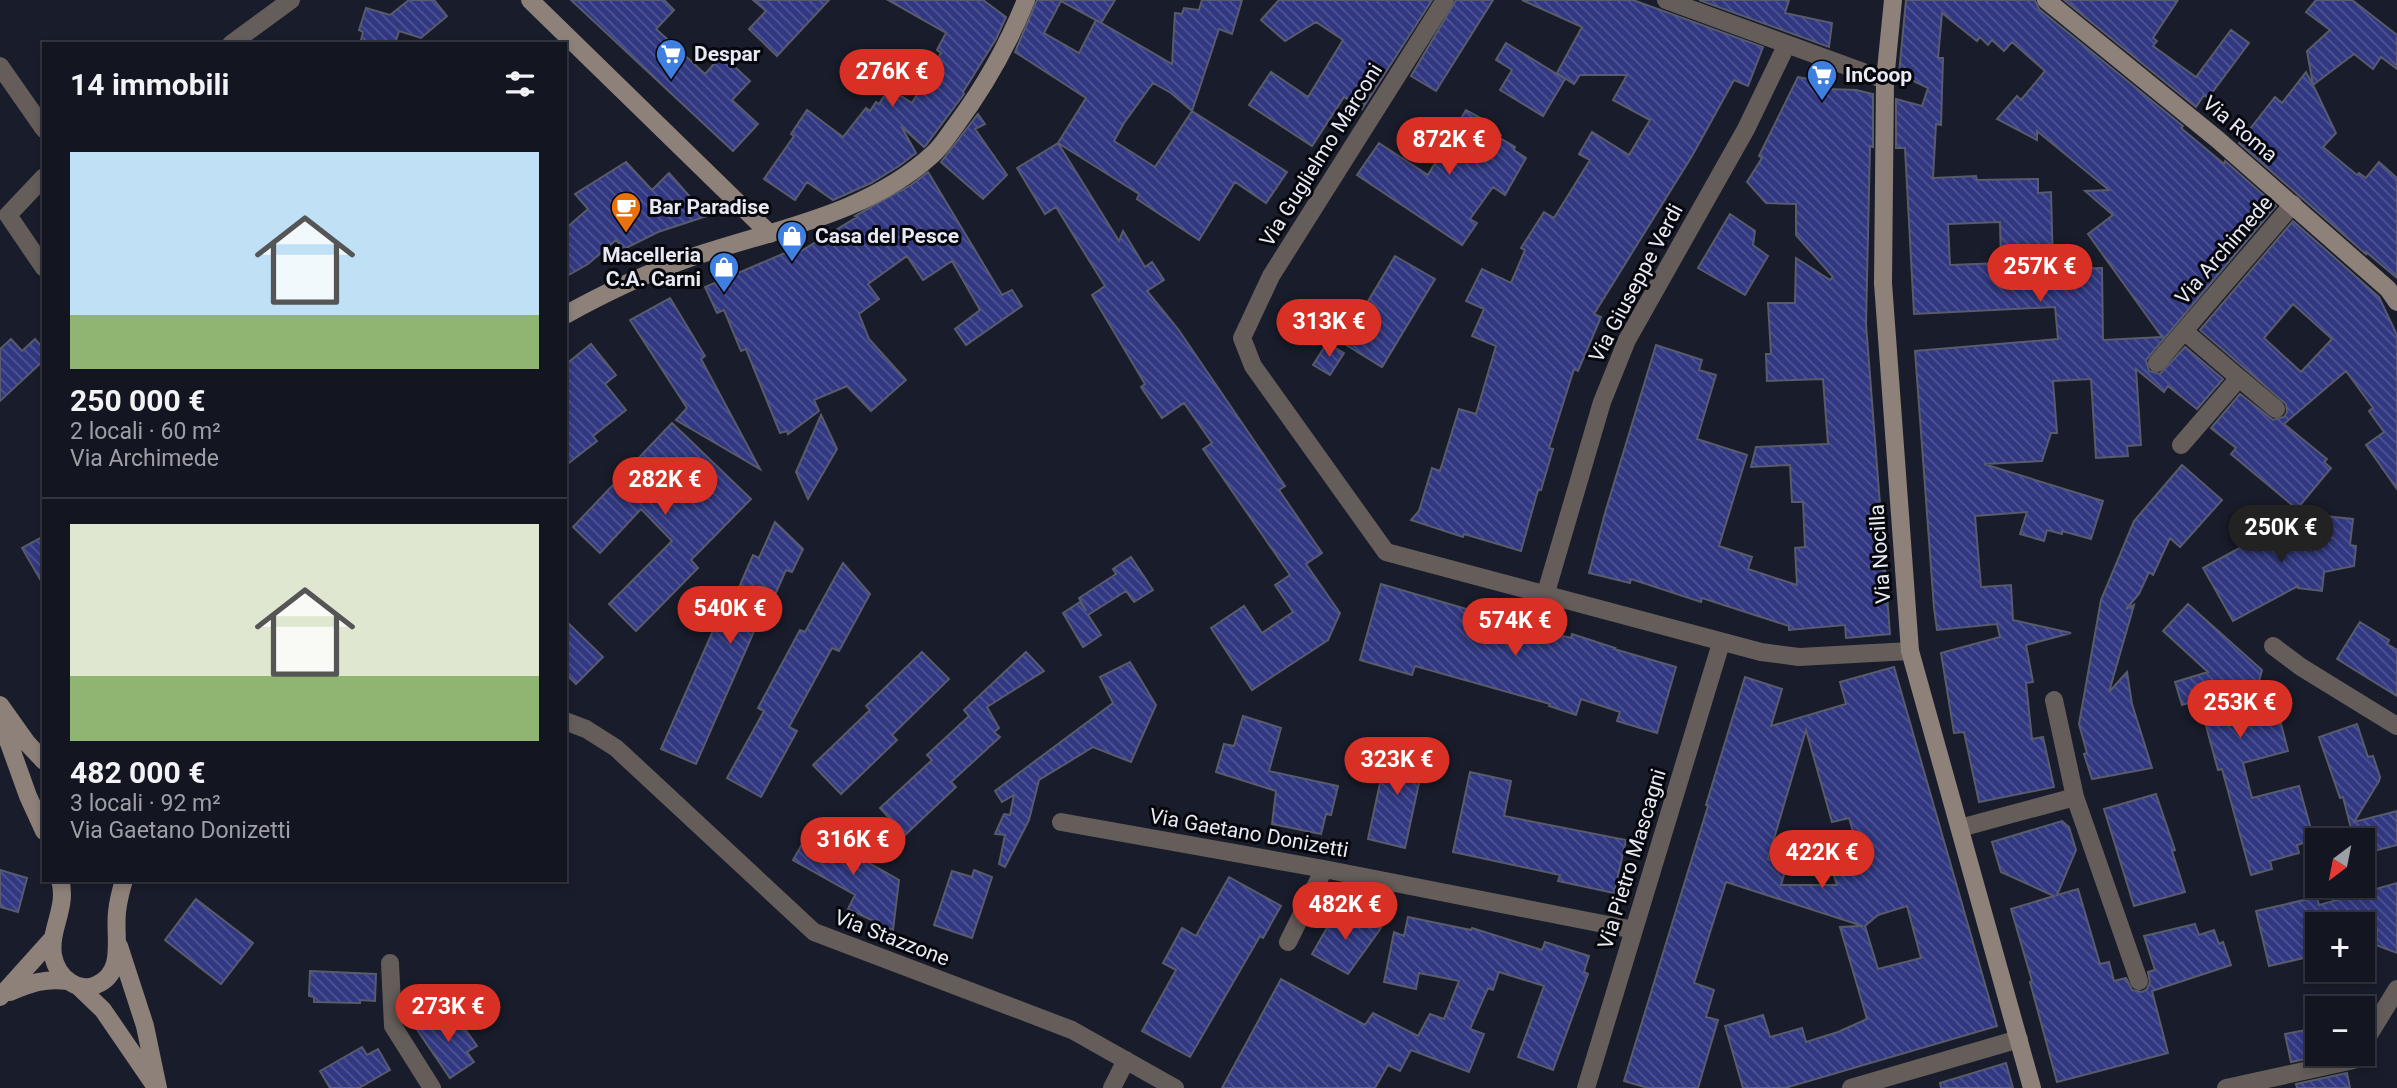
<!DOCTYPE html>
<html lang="it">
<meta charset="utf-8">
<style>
:root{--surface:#131520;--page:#1c1e29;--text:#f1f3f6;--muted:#9d9fa5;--line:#32343e;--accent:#d93025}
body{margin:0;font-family:Roboto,sans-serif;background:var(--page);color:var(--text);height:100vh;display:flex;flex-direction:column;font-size:26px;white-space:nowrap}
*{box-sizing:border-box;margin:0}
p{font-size:23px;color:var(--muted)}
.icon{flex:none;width:38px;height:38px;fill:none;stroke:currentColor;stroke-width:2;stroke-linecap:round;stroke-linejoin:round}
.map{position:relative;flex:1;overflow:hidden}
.sheet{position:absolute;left:42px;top:42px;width:525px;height:840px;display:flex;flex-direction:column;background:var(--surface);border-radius:0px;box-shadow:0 4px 10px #0003,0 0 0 2px var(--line)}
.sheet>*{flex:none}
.needle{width:46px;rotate:212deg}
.buttons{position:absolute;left:2305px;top:828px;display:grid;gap:14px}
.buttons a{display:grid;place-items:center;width:70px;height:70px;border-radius:0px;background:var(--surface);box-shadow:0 4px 10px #0003,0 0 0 2px var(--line);font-size:35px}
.price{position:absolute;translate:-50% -60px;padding:0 16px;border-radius:24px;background:var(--accent);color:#fff;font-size:23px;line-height:46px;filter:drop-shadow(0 2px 4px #0008)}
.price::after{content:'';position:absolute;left:50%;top:42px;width:21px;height:16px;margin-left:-10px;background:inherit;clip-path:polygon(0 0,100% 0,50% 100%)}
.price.selected{background:#222;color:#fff}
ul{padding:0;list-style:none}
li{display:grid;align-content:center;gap:14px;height:371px;padding:0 28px}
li+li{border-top:2px solid var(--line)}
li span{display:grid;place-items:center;height:217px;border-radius:0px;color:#555}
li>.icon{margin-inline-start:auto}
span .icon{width:126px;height:126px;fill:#fffc;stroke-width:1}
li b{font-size:30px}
h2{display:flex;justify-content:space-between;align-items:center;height:84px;padding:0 28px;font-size:30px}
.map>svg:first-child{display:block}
</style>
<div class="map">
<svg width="2397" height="1088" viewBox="0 0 2397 1088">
<defs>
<pattern id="building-back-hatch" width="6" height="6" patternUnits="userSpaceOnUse" patternTransform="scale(1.75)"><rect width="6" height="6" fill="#313881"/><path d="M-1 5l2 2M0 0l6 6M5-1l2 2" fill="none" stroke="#4f5593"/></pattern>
</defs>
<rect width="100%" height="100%" fill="#191c2a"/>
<!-- building -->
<path fill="url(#building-back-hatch)" stroke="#575b6b" stroke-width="2" fill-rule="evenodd" d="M409,0h25l13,16 -26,22 -22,-7 -4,13h-35l3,-12 -4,-2 7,-22 24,7z
M571,0h93l10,10 -18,19 49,45 17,-19 28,26 -18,19 26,24 -25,27z
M753,0h76l-52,56 -28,-27 17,-18z
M888,0h95l23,17 -10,22 -33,53 1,2 -38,51 -2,2 -23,-21 15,27 -17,13 -28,17 -38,17 -26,-18 -12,18 -31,-21 30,-43 -3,-2 16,-24 36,27 23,-29 4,3 6,-9 3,2 10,-16 23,15 29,-50 -4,-3 9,-17z
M1037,0h78l-14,23 -40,-22 -17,32 35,20 17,-33 76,44 3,-51 7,1 2,-6 15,2 3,-10h40l-10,34 -13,-5 -27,82 95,61 -21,31 -31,-21 -36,58 -62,-41 2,-5 -81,-51 61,98 4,-10 22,36 7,-5 12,18 -17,11 31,38 107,157 -6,4 43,63 -16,11 34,49 -12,27 -76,50 -41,-62 33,-22 18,27 31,-21 -18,-27 15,-10 -87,-126 9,-6 -28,-40 -22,15 -21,-31 4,-3 -53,-89 13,-9 -49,-79 -11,7 -28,-46 41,-25 28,-45 -71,-46zM1153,83l18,10 21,18 -37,56 -41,-26 10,-18z
M1279,0h153l-70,109 -18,-12 -32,49 -63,-41 22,-33 37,25 35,-57 -27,-18 -31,19 -24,-21z
M1456,0h37l-57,91 -25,-15z
M1522,0h111l130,47 -15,39 -14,-6 -42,76 -98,158 7,3 -23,54 -4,-2 -25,79 4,1 -12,41h-3l-17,61 -57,-17 -1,3 -52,-17 8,-9 13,-43 8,3 19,-62 17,5 20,-68 -24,-10 12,-27 -18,-8 16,-32 29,14 14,-33 -4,-2 23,-36 10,6 36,-58 -11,-6 13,-22 37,23 21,-35 -37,-20 14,-25h-47l-6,9 -17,-11 25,-46z
M1699,0h90l-4,13 47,10 -3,24z
M1906,0h129l4,9 144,117 -2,2 43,36 1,-3 51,45 -130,154 3,11 11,3 25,-27 38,32 -26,30 -29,-23 -4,6 -28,-23 5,76 -14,1 1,10 -32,2 -5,-79 -38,2 4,52h-6l-9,28 -58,3 119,37 -12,38 -29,-8v3l-15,-4 -3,11 -24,-7 7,-22 -52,4 6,71 30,-2 2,35 58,13 -45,12 7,37 -7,1 6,56 11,-2 11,50 -75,15 -15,-70 -10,1 -13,-80 59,-16 -3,-13 -60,6 -3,-22 -19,-257 143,-12 -3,-32 -141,7 -9,-166h-9v-49l26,7 6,-18 -29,-14zM1942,13l35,28 3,-4 8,8 4,-5 12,11 8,-9 33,29 -24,29 -4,-4 -20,23 40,21v-9l72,59 -24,1 28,24 -25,19 74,103 -59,3 -1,-72 -49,1 -2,-77 -13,1v-14l-61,1 -1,-4 -43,2 3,-54 5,1 2,-67h-5zM2000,222l1,41 -51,2 -2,-41z
M2064,0h114l-25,38 4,3 -4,5 43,31 35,-47 18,13 -41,55 -4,-3 -8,12z
M2316,0h36l45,35v34l-16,-12 -8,12 -19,-15 -41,31 23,48 -13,14 34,28 2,-2 7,5 13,-16 18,16v100l-32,-27 2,4 -128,-112 36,-46 7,6 24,-31 7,13 -6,-34 23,-21 -24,-18z
M1506,43l59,36 -22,37 -43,-26 12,-20 -16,-10z
M1798,77l31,6v6l27,1 17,4v53l-3,-1 -4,178 24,310 -44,4 -1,-13 -56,5v-4l-87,-28 -1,4 -70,-23 -1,4 -41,-10 16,-60 51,-168 46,15 -3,10 17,5 -19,64 50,16 -28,91 33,11 -4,12 49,16 -2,-37 10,-1 -2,-45h-11l-2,-37 -39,2 5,-20 72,-3 -5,-65 -56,2 -1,-27h5l-3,-51h27l1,-45 34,22 3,-3 -37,-42v-31l-30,-1 -19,-21 15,-24 -3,-2z
M1466,110l18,10 -2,4 19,11 -1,3 15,9 -1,3 12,8 -21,37 -12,-8 -23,32 7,4 -15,22 -105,-70 22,-32 49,32z
M978,114l7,10 -10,5 32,46 -24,24 -42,-37z
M626,162l26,28 17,-17 38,43 -49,16 -34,17 -8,-9 -28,24 -23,13v-48l23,-20 -13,-15z
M928,172l74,123 10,-5 10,16 -56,39 -11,-16 25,-19 -28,-49 -29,19 -16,-24 -39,28 11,15 -20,15 10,25 37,41 -35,31 -24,-25 -33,14 5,11 -31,23 -1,-3 -7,2 -34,-84 -5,2 -17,-41 -7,3 -12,-26 94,-40 2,4 56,-34 -2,-1 56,-31z
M1730,214l25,17 -2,14 15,11 -23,39 -47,-27z
M2293,221l86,76 18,38v154l-31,-44 18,-13 -15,-21 4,-3 -27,-37 -62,53 43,35 -3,3 7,6 -34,41 -66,-55 5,-6 -25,-20 29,-34 33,26 11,-3 3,-5 -1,-8 -86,-74zM2293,304l39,35 -31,33 -37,-34z
M1395,256l40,23 -53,88 -39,-24z
M670,298l35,58 -4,3 59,110 -84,-49 11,-12 -57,-88z
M11,339l11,12 13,-12 9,10v11l-44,41v-52z
M1327,343l17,10 -14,22 -17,-10z
M591,344l25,31 -11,9 21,26 -33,26 4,5 -32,25v-101z
M821,415l16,34 -29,50 -12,-27z
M672,423l79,76 -60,61 7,8 -62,63 -27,-27 63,-63 -31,-32 -41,44 -27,-26z
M2182,465l40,35 -42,47 -10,-9 -17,37 -4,-3 -10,22 -13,15 8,-4 -25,87 18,-20 5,32 20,64 -60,11 -8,-25 3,-1 -8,-29 22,-124 33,-79z
M2304,514l49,5 -3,26 6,1 -2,20 -30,6 -2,19 -24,-3v-2l-65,35 -30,-53 71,-39 58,9z
M775,522l28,27 -11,23 -6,-2 -16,36 -4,-2 -70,160 -35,-15 69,-157h7l16,-37 6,3z
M44,536v50l-22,-38z
M1131,557l22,33 -19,12 -8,-11 -38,24 13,20 -18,12 -20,-34 17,-11 6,9 -7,-13 37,-24 -3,-5z
M843,563l27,31 -31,57 -7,-3 -43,79 8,4 -36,66 -34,-19 37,-67 -6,-3 42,-78 5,2z
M1381,584l140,41 50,13 1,-4 43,14 -1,1 62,18 -19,66 -40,-12 3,-9 -39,-13 -5,16 -27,-9 1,-2 -135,-38 -3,9 -52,-15z
M2188,604l74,66 -13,49 29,-7 10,39 -45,12 9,35 47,-12 15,54 -17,5 2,8 -29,8 2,8 -21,6 -29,-106 -4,1 -19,-70 -17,5 -7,-23 33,-10 -45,-41z
M565,620l38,37 -27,27 -11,-11z
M2360,622l29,18 -2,4 10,6v46l-60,-37z
M922,652l27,27 -57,56 5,5 -56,54 -28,-29 57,-55 -4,-4z
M1026,652l18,19 -57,36 12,21 -5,4 6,5 -49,45 5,5 -51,48 -25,-27 52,-48 -5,-5 42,-39 -5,-6z
M1130,662l26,43 -25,57 -38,-15 -54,33 -10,40 -24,47 -6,-3 6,-29 -10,-1 9,-20 6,1 4,-20 -12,7 -7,-11 118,-88 -13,-26z
M1894,667l103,359 -212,62h-42l-18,-62 38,-11 7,22 32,-9 4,14 32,-10 29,-13 -27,-92 23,-1 -137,-44 -32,101 20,7 -8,27 12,3 -20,68h-50l-24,-7 84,-275 -2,-1 39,-128 37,12 -11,37 75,-22 -6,-22zM1806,730l26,92 17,-4 15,49 -30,9 3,9h-56l6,-20 -19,-6zM1907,906l14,52 -43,11 -13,-43 13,-11z
M1243,716l38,12 -12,43 69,15 -7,29 -5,-1 -5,20 -49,-10 4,-33 -60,-19 8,-28 10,2z
M2357,724l11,33 5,-1 7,21 -1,4 -25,41 43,-11v34l-35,9v-14h-8l-11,-43 -3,1 -21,-61z
M1388,746l37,9 -20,93 -37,-9z
M1470,772l41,9 -7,35 122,24 -12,53 -56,-12 2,-6 -107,-23z
M2156,794l19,56 -3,1 13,41 -51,14 -30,-97z
M2062,821l7,6 7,23 -19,45 21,-6 22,75 9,-2 5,19 12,-3 6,12 10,2 5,-3 3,-7 -2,-10 7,-2 -11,-34 51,-12 4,11 15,-5 5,14 4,-2 8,23 -79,26 16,62 -111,29 -27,-100 2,-1 -21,-72 43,-13 -53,-24 -9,-30z
M826,831l20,11 -3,6 56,32 -6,50 -45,-21 7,-14 -62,-35 12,-21 7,4 5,-9 5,3z
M0,870l27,8 -9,34 -18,-5z
M974,870l18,7 -20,61 -38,-13 18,-54 20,6z
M1229,877l52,29 -18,32 -3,-2 -70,121 -48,-26 34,-61 -13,-7 19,-35 14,8z
M2397,883v70l-21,-8 1,-15 -15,4v-10h-45v31l-48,11 -13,-55 61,-14 2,8z
M196,899l57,44 -32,41 -56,-44z
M1336,912l45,16 -33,46 -36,-20z
M1408,917l63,13 1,-2 70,22 3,-8 44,14 -5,16 4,2 -35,96 -35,-13 26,-71 -45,-14 -6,18 -5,-2 -18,41 14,5 -15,38 -58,-22 -11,21 -12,-6 -13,23h-153l59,-109 84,46 8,-12 45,23 12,-22 14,5 15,-38 -40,-8 -3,16 -32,-7 10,-50 10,4z
M310,971l66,3 -1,27 -15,-1v3l-46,-1v-5l-5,-1z
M440,1013l8,12 10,-6 19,27 -10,6 7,10 -24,16 -34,-50z
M2317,1028v26h13l-39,8 -6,-28z
M362,1047l5,8 11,-6 12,21 -31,18h-29l-10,-17z
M2006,1063l7,25h-72l-1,-5z
M2347,1073l3,15h-53l-1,-4z"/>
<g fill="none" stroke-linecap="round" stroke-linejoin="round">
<!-- street -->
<path stroke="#645d59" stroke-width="18" d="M1445,0l-174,276 -29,62 11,28 133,186 375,100 38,5 111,-6
M1666,0l219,80
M231,44l60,-44
M0,66l44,63
M44,177l-36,38 36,53
M2157,363l27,-32
M2239,378l37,31
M2181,445l58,-67 -55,-47 109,-127
M1545,596l57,-194 25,-62 119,-211 41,-85
M2273,646l28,21 96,59
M2054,700l21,97
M565,721l21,8 30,19 198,184 258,98 103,58
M1061,822l263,47 310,61
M1960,828l115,-31 64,184
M1288,942l36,-73
M390,963l3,63 39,62
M2362,1046l35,-57
M1112,1088l14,-28
M1586,1088l135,-445
M1851,1088l168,-49
M2226,1088l128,-28 4,-6"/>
<!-- secondary -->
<path stroke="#8d817a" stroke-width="18" d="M530,0l240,234
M1893,0l-8,80 -2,203 27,368 122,437
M2046,0l171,139 171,150 9,13
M565,315c38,-21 75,-39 116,-54 86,-31 182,-43 252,-107 9,-8 16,-20 23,-29 29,-39 52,-80 70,-125
M0,705l27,38 17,18
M0,718l28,78 16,35
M60,880c8,27 -11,49 -7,75 2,11 8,21 17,27 7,5 18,7 26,3 30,-12 18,-48 21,-73 1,-10 4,-22 7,-32
M119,946l26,80 13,62
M78,986l25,24 50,73
M10,992c21,-9 35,-14 58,-11
M0,997l53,-59"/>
</g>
<!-- icons -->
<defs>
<g id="supermarket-pin" transform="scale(1.575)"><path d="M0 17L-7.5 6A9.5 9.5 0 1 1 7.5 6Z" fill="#3f7fe0" stroke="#06070d"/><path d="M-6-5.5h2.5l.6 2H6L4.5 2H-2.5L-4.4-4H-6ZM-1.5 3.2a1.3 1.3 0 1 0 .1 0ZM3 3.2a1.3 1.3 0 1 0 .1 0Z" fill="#fff"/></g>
<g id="cafe-pin" transform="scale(1.575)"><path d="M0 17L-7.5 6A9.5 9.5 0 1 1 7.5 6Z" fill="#e8710a" stroke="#06070d"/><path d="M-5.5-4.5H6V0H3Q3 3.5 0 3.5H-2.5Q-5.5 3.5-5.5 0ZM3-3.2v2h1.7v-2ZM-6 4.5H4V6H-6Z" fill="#fff"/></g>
<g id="shop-pin" transform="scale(1.575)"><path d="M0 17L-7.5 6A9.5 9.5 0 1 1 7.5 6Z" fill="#3f7fe0" stroke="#06070d"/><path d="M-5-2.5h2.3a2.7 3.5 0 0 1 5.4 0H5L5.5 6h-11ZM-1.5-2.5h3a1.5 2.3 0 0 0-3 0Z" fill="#fff"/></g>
</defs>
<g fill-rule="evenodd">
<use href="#supermarket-pin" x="671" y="54"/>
<use href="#supermarket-pin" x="1822" y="75"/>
<use href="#cafe-pin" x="626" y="207"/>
<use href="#shop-pin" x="792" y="236"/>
<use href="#shop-pin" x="724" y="267"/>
</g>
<g text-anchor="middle" stroke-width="6" stroke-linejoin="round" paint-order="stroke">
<!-- poi labels -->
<g font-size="21" font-weight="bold" fill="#e7e9f3" stroke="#06070d" text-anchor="start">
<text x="694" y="61">Despar</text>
<text x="1845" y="82">InCoop</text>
<text x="649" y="214">Bar Paradise</text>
<text x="815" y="243">Casa del Pesce</text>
<text x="701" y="262" text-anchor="end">Macelleria<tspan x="701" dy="24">C.A. Carni</tspan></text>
</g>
<!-- street labels -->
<g font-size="21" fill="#e7e9f3" stroke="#06070d">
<text transform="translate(2240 129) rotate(40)" y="7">Via Roma</text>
<text transform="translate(1321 155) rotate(-58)" y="7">Via Guglielmo Marconi</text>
<text transform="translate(2224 250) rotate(-49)" y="7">Via Archimede</text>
<text transform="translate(1636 283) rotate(-62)" y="7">Via Giuseppe Verdi</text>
<text transform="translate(1880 554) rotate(-94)" y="7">Via Nocilla</text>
<text transform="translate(1249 833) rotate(10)" y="7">Via Gaetano Donizetti</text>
<text transform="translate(1632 859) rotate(-73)" y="7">Via Pietro Mascagni</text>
<text transform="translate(892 938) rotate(21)" y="7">Via Stazzone</text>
</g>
</g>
</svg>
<div class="buttons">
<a><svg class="needle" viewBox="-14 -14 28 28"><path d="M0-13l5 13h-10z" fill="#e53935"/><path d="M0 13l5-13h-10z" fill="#9d9fa5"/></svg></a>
<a>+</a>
<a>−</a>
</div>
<b class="price" style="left:892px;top:109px">276K €</b>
<b class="price" style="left:1449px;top:177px">872K €</b>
<b class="price" style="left:2040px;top:304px">257K €</b>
<b class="price" style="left:1329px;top:359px">313K €</b>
<b class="price" style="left:665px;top:517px">282K €</b>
<b class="price selected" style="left:2281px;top:565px">250K €</b>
<b class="price" style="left:730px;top:646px">540K €</b>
<b class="price" style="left:1515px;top:658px">574K €</b>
<b class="price" style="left:2240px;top:740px">253K €</b>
<b class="price" style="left:1397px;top:797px">323K €</b>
<b class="price" style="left:853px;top:877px">316K €</b>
<b class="price" style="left:1822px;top:890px">422K €</b>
<b class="price" style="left:1345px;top:942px">482K €</b>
<b class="price" style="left:448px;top:1044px">273K €</b>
<section class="sheet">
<h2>14 immobili<svg class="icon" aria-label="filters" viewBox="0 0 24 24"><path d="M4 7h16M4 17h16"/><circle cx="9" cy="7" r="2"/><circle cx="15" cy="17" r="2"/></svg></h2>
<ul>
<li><span style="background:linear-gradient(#bfe0f5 75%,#8fb573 0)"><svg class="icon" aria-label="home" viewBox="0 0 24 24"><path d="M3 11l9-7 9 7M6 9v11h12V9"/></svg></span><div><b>250 000 €</b><p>2 locali · 60 m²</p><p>Via Archimede</p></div></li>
<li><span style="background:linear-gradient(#dfe7d0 70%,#8fb573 0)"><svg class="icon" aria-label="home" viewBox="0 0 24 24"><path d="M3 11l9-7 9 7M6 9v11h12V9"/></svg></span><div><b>482 000 €</b><p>3 locali · 92 m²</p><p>Via Gaetano Donizetti</p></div></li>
</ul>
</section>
</div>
